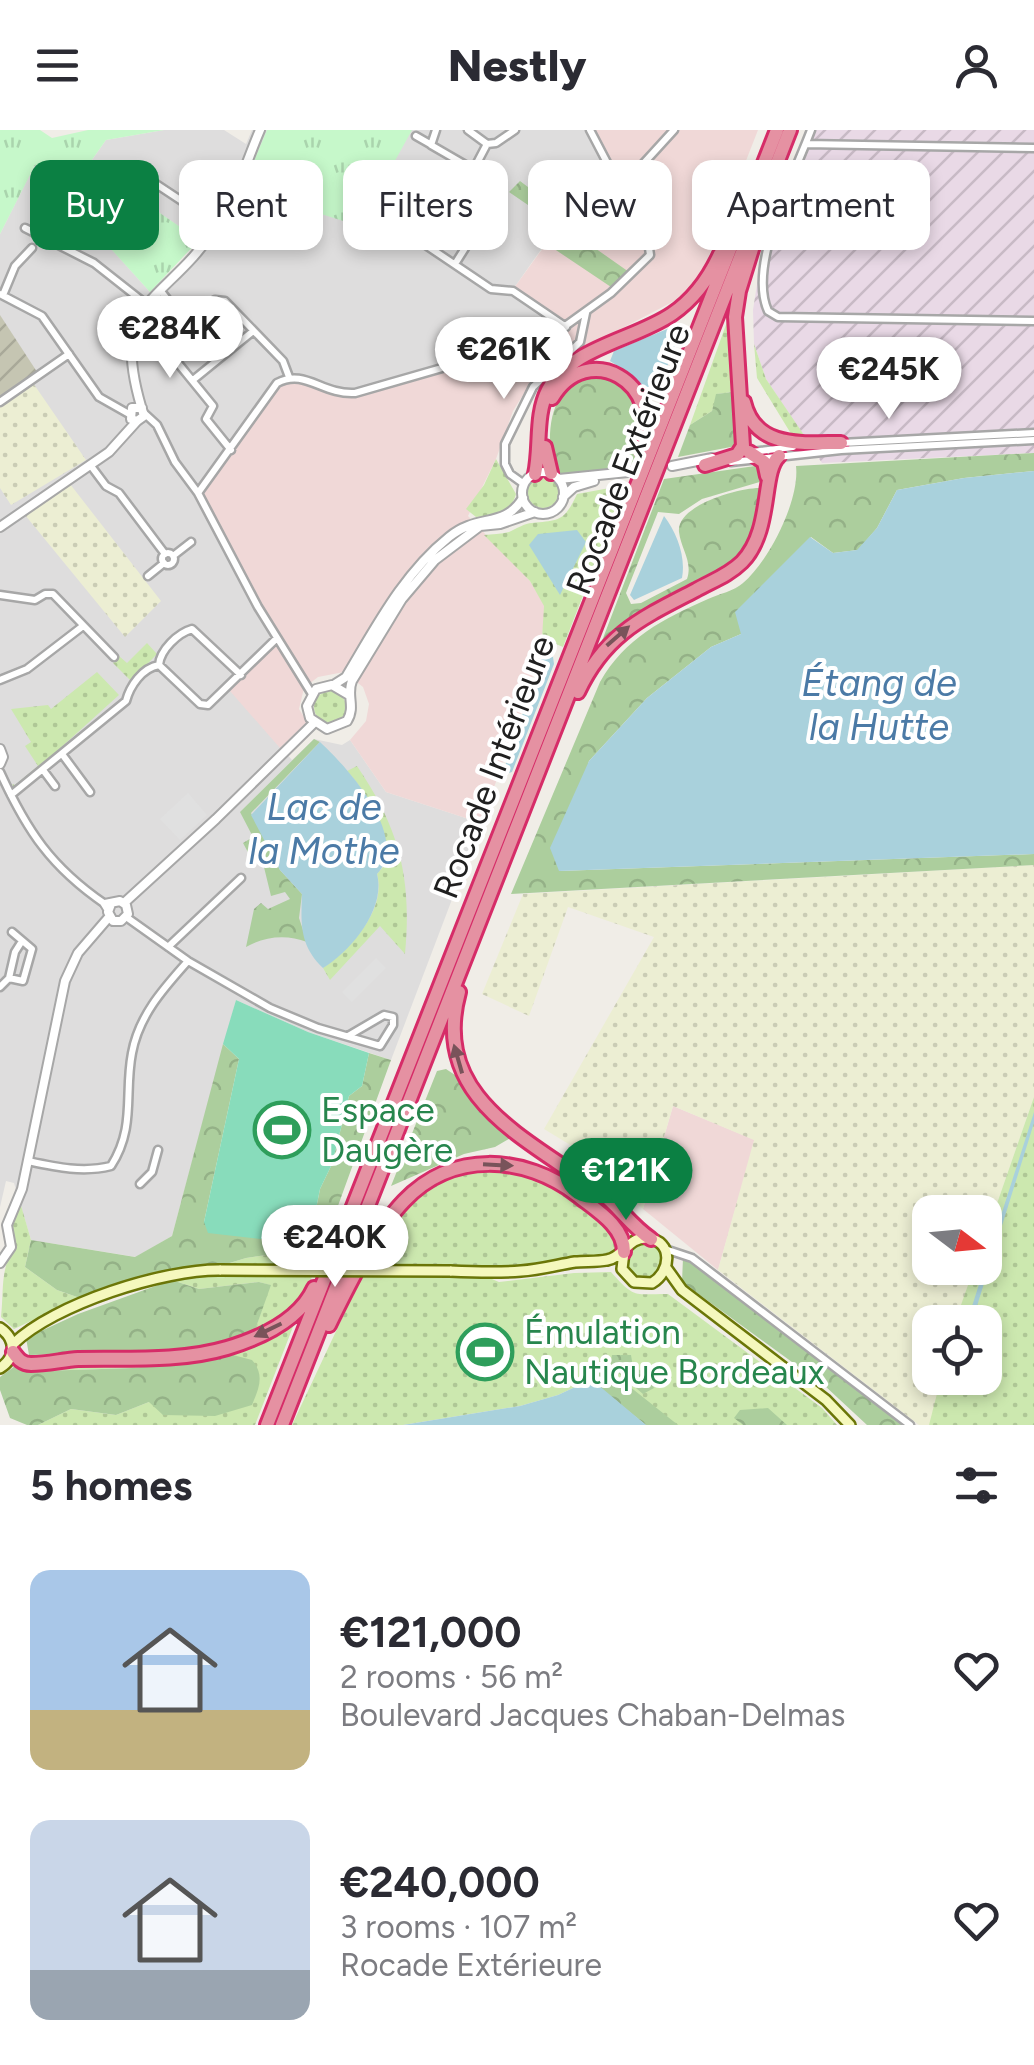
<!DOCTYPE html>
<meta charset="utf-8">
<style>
:root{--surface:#fff;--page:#f7f7f7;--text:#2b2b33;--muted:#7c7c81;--accent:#0b8043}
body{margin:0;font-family:Figtree,sans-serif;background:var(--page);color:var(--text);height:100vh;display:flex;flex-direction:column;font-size:38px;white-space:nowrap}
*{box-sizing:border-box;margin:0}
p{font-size:32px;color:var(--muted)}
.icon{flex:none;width:55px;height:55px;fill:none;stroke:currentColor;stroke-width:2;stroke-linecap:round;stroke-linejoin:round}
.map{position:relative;height:1295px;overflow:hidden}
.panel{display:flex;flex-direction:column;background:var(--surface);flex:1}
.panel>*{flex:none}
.top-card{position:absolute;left:30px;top:30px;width:975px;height:90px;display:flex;gap:20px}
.needle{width:65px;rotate:106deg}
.tools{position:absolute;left:912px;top:1065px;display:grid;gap:20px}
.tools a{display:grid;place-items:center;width:90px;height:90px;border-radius:20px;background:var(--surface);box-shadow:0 5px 15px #0003;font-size:50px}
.price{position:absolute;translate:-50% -85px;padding:0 22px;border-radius:35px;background:#fff;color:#222;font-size:32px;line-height:65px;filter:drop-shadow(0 2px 5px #0008)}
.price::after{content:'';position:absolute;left:50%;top:60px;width:30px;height:22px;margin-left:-15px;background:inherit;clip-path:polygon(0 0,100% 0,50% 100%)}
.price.active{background:var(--accent);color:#fff}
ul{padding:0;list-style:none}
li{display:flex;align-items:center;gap:30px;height:250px;padding:0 30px}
li span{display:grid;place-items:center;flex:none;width:280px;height:200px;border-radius:20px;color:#555}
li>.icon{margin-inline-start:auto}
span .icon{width:120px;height:120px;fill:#fffc;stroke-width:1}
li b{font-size:42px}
h2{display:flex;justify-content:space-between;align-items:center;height:120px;padding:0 30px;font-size:42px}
.chip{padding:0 35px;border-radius:20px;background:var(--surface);box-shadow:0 5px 15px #0003;font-size:35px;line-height:90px}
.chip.active{background:var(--accent);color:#fff}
header{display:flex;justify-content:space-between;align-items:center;height:130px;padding:0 30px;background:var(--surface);font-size:45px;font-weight:800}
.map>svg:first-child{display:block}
</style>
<header><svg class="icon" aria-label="menu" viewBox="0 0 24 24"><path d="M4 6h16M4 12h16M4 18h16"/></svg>Nestly<svg class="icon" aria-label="person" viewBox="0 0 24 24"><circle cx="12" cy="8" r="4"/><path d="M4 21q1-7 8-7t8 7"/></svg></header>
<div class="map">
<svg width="1034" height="1295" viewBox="0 0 1034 1295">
<defs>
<pattern id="industrial-furrows" width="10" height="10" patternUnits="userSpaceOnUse" patternTransform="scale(2.5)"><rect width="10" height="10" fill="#e9d9e6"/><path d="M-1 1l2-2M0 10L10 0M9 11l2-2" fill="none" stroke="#c8bac5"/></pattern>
<pattern id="construction-furrows" width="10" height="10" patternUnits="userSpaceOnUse" patternTransform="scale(2.5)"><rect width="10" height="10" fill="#c5c5b2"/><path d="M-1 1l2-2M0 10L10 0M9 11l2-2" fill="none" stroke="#a9a999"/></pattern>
<pattern id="farmland-dots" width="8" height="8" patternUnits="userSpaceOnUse" patternTransform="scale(2.5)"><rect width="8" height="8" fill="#eceed3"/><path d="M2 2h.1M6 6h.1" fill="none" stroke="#caccb5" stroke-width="1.8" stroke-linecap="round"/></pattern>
<pattern id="grass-dots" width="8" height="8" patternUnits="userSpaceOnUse" patternTransform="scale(2.5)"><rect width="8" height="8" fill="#cce8af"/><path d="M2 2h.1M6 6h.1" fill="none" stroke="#afc796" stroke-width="1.8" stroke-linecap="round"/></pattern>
<pattern id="forest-crowns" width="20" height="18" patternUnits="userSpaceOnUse" patternTransform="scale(2.5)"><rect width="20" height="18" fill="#acce9d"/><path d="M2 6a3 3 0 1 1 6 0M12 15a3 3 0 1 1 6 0" fill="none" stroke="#94b187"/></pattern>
<pattern id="park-tufts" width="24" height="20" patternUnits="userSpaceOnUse" patternTransform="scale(2.5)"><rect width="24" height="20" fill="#c6f8ca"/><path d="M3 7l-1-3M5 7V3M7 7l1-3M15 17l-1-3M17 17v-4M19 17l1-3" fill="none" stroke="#aad4ad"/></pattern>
</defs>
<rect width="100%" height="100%" fill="#f0ede7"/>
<!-- residential -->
<path fill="#dedddd" d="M164,0h60l22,14 6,-14h338l24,43 -74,78 -26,37 56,35 -291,320 -48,48 61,69 22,-21 28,6 8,-5 36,52 95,31 -90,237 -83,-28 -72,-32 -64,236 -36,21 -105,-17 -17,-57 -8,-2 -6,26v-973l35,-70 115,128 10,-2 43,-47 -114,-79 17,-24z"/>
<!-- commercial -->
<path fill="#f0d8d7" d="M590,0h168l-52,133 -12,20 -16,16 -130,68 -17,15 -18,29 -17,48 -28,57 62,65 15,25 -3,32 -13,53 -48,132 -95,-31 -36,-52 16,-19 3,-17 -6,-17 -19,-15 -26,5 -14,11 -5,21 8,13 -27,26 -50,-57 48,-48 -80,-150 79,-110 12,-6 56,17 205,-57 19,-14 -55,-35 26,-36 74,-79z
M673,976l82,34 -37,130 -75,-61z"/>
<!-- industrial -->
<path fill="url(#industrial-furrows)" d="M809,0h225v323l-212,10 -56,-84 -12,-35 -1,-34 7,-45z"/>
<!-- construction -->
<path fill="url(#construction-furrows)" d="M0,185l41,63 -41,27z"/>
<!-- farmland -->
<path fill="url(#farmland-dots)" d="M33,253l53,77 -75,45 -11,-17v-83z
M70,354l91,117 -36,36 -100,-122z
M1034,735v232l-49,141v-26h-55v56h44l-18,54h-26v56h18l-7,47h-22l-201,-155 36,-130 -81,-34 -30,103 -16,-15 -9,-20 -74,-45 110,-192 -86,-30 -39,109 -47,-22 41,-100z"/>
<!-- grass -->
<path fill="url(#grass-dots)" d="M728,189l5,73 -16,2 -5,17 -22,14z
M754,214l12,35 40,59 -13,-1 -36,-59z
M496,329l20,35c-5,20 -23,21 -40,23l-10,-8 18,-24z
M527 362a16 16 0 1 1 32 0a16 16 0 1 1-32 0Z
M626,355l-63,162 -21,-9 2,-32 -14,-25 -46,-46c8,-1 17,-1 25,-3 7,-3 16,-9 23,-9 27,-3 32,-1 45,-29z
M147,513l10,11 -26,27 -18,-18 6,-7 8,7z
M97,542l22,23 -104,94 -3,-5 3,1 23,-19 -13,-20 6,-4 -20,-33 37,-4 3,4z
M314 577a16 16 0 1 1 32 0a16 16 0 1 1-32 0Z
M357,636c43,63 55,113 48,188l-25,-28 -50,54 -7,-12c27,-19 64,-58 54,-94l6,-7c-2,-46 -5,-61 -36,-96z
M1034,967v328h-105l12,-47h44v-56h-30l19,-54h11v-30z
M492,1036l46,9 50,33 32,32 -2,11 -8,5 -97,12 -61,-2 -3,10 38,1 12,5 75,-9 37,-1c24,27 23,22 57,22l154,114 15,17h-191l-49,-41 -9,-3 -30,14 -38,11 -117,19h-111l69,-147 24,-42 31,-41 40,-22z
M20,1072l11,38 -6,27 32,23 23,8 -66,31 -13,-12c3,-27 -1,-47 13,-70l-3,-24z
M627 1131a18 18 0 1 1 36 0a18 18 0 1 1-36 0Z
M323,1117c-21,54 -15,59 -69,86l16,-48 -11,-3 -60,7 -27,-9 48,-5 3,-10 23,-7z
M296,1189l-41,106h-217l33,-16 45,6 33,-13 84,-47 -100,13 -94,3 -14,-4 159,-9z"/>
<!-- forest -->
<path fill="url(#forest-crowns)" d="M520,51l41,31 -6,8 74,52 -18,15 -82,-55 15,-16 -35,-24z
M601,246c10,3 21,5 28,13 16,19 20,65 -4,80l-52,8 -12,-3c-10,-8 -11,-16 -11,-29 -1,-36 10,-66 51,-69z
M733,262l3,54 -58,11 12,-32 22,-14 4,-17z
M1034,323v18l-70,7 -67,12 -20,38 -19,22 -25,3 -22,-16 -70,97 -30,13 -64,51 -58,63 -30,110 475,-17v11l-523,29 89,-212c25,-44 63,-63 108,-83 11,-5 26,-8 35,-16 26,-22 57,-83 53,-117z
M762,335l1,16 -61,18 -23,15 -21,-2 -32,81 5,11 10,-1 46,-24c6,-17 -6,-30 -8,-47 -3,-27 60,-44 80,-44l3,3 -6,42 -19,30 -115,63 -22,20 64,-167z
M314,609l6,3 -69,71 29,57 22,24 -3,24 8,24c-20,-8 -42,-6 -61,5l8,-38 7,-6 7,6 22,-10 -5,-7 -14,4 -9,-37 -12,3v-6l-7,-13 10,-6 -13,-25z
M223,914l16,15 -35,163 107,12 9,-45 12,-25 17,-68 13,-10 7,-33 22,7 -68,187 -77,11 -23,7 -50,4 -93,29 -23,-8 -32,-23 6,-27 104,17 37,-21z
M446,939l9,6 27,35 32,26 -19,11 -31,7 -73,32 46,-115z
M683,1128l24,15 196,152h-36l-42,-39 -143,-104z
M172,1150l27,9 60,-7 12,3 -17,48 -43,13 -45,6 -137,3 -3,-17 52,-24z
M233,1225l19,5c13,15 7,28 0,45l-37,11 -52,-1 -14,-13 -33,13 -45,-6 -33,16h-11l-17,-7 -10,-28v-13l15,-11 24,5 94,-3z
M612,1225h19l2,12 16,7 5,14 -11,6 -33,-28z
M593,1232l7,1 78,62h-32l-53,-42z
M768,1278l19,17h-44l-9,-7 6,-8z"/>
<!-- park -->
<path fill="url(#park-tufts)" d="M0,0h40l12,8 36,-8h76l-58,10 -17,24 110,76 -49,52 -115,-127 -35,69z
M267,0h145l-53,96 -117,-37z"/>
<!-- pitch -->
<path fill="#88dcbb" d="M236,870l72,32 61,21 -7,33 -13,10 -17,68 -12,25 -9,45 -5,10 -98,-11 -4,-11 35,-163 -16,-15z"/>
<!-- parking -->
<path fill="#e0e0e0" d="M188,663l19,22 -27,25 -20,-21z
M376,828l10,10 -34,34 -10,-10z"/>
<!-- water -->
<path fill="#a9d1dc" d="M672,197l7,10 -23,57h-6l-18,-19 -22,-14 4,-10z
M1034,341v383l-475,17 -9,-23 39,-87 58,-63 64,-51 30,-13 -6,-22 75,-75 23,16 24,-3 20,-22 20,-38 67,-12z
M664,386c13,17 22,41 18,62l-48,22 -4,-5z
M577,400l9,12 -26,53 -31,-50 9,-11z
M547,524l6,3 1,7 -42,108 -10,3 40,-119z
M320,612c27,25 91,95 57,132 9,35 -26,77 -54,94 -24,-23 -22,-45 -21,-74l-22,-24 -29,-55z
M1034,982v11l-62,199h-5z
M588,1251l9,3 49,41h-243l117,-19 38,-11z"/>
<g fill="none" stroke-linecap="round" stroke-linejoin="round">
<!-- minor-tunnel -->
<path stroke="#c6c4bf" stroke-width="6" stroke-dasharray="6 3" stroke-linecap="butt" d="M132,37l12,9"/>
<!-- minor casing -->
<g stroke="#a7a7a7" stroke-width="11">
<path id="minor" d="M436,0l-5,15 38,22 7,-2 11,-21 9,-1 19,-13
M468,0l19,14
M811,0c-17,46 -64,135 -43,181l10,6 256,4
M416,6l14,8
M806,14l228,4
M214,43l9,6
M144,46l74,49
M622,57l52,-57
M199,84l30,-45
M393 95a7 7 0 1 1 14 0a7 7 0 1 1-14 0Z
M222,88l70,22
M25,98l69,35 52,41
M405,101l86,58 22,2 53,36
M455,134l22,-35
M160,160l21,27 -1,9 -15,11 -1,9 49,60 -7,13 25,31
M0,164l42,22 57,81 30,17
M3,165l12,-29 17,-18
M181,187h11l23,-17 10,1 58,60 6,16
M193,250l59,-48
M0,272l69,-48
M144,283l13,12 18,37 23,31 60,114 54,87
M841,313l193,-10
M751,322l42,-5
M731,332l110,-12 193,-10
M91,336l15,20 13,7 46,61
M524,354l-14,-10 -5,-10v-20l28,-57 47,-45 6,-29
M198,363l79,-110c28,-15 45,12 78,10l195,-56 61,-44 39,-38 -2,-14 -58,-111
M162 429a6 6 0 1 1 12 0a6 6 0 1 1-12 0Z
M173,426l18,-14
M148,446l16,-13
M0,465l35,5 10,-6h8l61,63
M159,535l41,39 8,1 68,-66
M159,535c1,-15 19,-32 33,-36l49,46
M0,550l27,-11 56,-43
M62,624l28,38
M43,640l12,16
M0,642c27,59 51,95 105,132
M11,665l115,-94c4,-15 16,-33 33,-36
M129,789l59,42 82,47 48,20 62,18 13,-21v-8l-9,-2 -36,21
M168,817l73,-69
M9,848l6,-26 7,-11
M0,857l9,-9 14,3 9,-32 -20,-17
M28,1031c28,6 55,12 83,5 25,-39 13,-72 21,-113 7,-38 32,-65 56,-92
M140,1054l12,-12 6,-22
M665,1119l27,9 218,167"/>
</g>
<!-- tertiary casing -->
<g stroke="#a7a7a7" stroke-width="12">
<path id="tertiary" d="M142,278h-10l-1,11 6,2 7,-5c-39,-123 20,-107 75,-193 18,-28 28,-63 41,-93
M672,336l40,-8
M522 363a21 21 0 1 1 42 0a21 21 0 1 1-42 0Z
M559,349l69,-7
M563,367l11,-10 20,-6
M0,397l109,-75 28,-31
M335,554l11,-7c30,-50 57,-103 103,-140 29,-24 55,-8 74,-39
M349,565l-17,-10 -16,4 -9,17 3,12 17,11 20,-8c9,-14 -1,-26 5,-40l50,-82 33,-39 45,-34 20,-2 35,-12
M0,619l3,8 -3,7
M124,773l92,-84 98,-96
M108,779l-3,-5 15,-3 6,4 2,9 -7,7h-8l-5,-9 3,-8
M0,1133l11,-16 -4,-22 15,-36 43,-208 13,-28 31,-36"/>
</g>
<!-- secondary casing -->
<g stroke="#6b7608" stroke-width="14">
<path id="secondary" d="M667,1139l15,21 144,110 24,25
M450,1141c23,1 47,2 71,0 18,-1 36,-6 54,-9 11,-1 22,0 32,-2 17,-3 21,-23 40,-22 27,3 24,34 5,45l-18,-1 -12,-13 2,-17
M0,1198c16,11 17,29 0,40
M13,1214c41,-40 151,-75 208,-74"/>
</g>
<!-- motorway casing -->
<g stroke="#d62c68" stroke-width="18">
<path id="motorway" d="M552,268c35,-59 113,-17 90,53
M744,272c11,47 58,41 97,41
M545,317l6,26
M749,322l15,10 3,14
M705,335l32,-10 6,-9 -8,-129 4,-26 18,-58
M535,344c6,-27 0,-59 13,-84 23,-43 86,-50 124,-76 22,-15 37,-36 48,-60
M578,562c27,-58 64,-74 118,-102 16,-9 33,-15 46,-28 31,-32 19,-90 37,-106
M459,862c-29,106 68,146 140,199 19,14 32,35 52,48
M329,1195c19,-39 46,-94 75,-124 48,-51 121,-46 173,-6 19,15 47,31 47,57
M13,1222c5,7 9,12 18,12 16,0 32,-4 47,-5 48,-1 102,3 149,-11 33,-10 72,-27 87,-60
M267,1295l510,-1295
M282,1295l508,-1295"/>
</g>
<!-- minor -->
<use href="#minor" stroke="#fff" stroke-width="6"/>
<!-- tertiary -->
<use href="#tertiary" stroke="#fff" stroke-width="8"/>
<!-- secondary -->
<use href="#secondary" stroke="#f5f8bd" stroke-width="9"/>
<!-- motorway -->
<use href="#motorway" stroke="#e591a2" stroke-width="12"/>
<!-- secondary-bridge casing -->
<g stroke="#6b7608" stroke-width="14" stroke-linecap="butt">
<path id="secondary-bridge" d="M221,1140l229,1"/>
</g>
<!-- secondary-bridge -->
<use href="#secondary-bridge" stroke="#f5f8bd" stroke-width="9"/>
</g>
<!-- one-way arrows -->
<defs><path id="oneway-solid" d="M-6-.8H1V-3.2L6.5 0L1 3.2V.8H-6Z" transform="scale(2.5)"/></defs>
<g fill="#79535a">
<use href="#oneway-solid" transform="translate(618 506) rotate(-41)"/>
<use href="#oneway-solid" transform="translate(458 929) rotate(-106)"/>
<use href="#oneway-solid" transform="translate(498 1035) rotate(3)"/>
<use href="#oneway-solid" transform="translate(268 1200) rotate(154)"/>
</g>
<!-- icons -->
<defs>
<g id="stadium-ring" transform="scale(2.875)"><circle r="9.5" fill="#fff" stroke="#2e9e5b" stroke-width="1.5"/><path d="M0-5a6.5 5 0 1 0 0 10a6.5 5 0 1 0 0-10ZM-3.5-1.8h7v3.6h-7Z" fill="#2e9e5b"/></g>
</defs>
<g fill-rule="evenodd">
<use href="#stadium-ring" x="282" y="1000"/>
<use href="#stadium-ring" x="485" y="1222"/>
</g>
<g text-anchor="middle" stroke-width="8" stroke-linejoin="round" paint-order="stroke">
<!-- street labels -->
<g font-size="35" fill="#202020" stroke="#fff">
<text transform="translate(628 329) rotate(-69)" y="12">Rocade Extérieure</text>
<text transform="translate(494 637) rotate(-69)" y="12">Rocade Intérieure</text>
</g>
<!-- leisure labels -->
<g font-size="35" fill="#27864d" stroke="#fff" text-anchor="start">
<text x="321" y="992">Espace<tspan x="321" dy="40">Daugère</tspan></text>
<text x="524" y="1214">Émulation<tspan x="524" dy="40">Nautique Bordeaux</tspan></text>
</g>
<!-- water labels -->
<g font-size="38" font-style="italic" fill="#4b7aa6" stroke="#fff">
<text x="879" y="566">Étang de<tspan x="879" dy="44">la Hutte</tspan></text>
<text x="324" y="690">Lac de<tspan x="324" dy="44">la Mothe</tspan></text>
</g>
</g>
</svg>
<div class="tools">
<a><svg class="needle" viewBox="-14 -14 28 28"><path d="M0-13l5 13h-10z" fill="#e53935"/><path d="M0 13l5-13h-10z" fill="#7c7c81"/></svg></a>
<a><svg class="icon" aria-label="locate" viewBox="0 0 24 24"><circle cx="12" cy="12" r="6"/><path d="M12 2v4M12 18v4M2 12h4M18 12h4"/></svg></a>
</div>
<b class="price" style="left:170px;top:251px">€284K</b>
<b class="price" style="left:504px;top:272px">€261K</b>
<b class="price" style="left:889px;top:292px">€245K</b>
<b class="price active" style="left:626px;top:1093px">€121K</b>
<b class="price" style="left:335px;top:1160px">€240K</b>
<div class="top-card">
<a class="chip active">Buy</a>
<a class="chip">Rent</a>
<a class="chip">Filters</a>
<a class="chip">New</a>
<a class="chip">Apartment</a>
</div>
</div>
<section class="panel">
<h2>5 homes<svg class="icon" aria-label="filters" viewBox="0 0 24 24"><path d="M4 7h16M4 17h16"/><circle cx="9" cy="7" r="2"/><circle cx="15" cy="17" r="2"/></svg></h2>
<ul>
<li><span style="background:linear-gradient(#a9c7e8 70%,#c2b280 0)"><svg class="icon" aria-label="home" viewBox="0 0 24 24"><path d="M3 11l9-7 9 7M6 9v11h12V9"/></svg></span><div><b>€121,000</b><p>2 rooms · 56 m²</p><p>Boulevard Jacques Chaban-Delmas</p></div><svg class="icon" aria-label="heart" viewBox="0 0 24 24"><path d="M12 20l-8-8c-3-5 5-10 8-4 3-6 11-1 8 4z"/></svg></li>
<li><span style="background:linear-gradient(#c9d6e8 75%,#9aa5b1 0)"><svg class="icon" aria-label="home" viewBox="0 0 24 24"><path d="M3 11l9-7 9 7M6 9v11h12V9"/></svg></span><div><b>€240,000</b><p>3 rooms · 107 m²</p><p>Rocade Extérieure</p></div><svg class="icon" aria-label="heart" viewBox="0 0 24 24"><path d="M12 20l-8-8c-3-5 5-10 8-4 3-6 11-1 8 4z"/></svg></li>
</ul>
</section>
